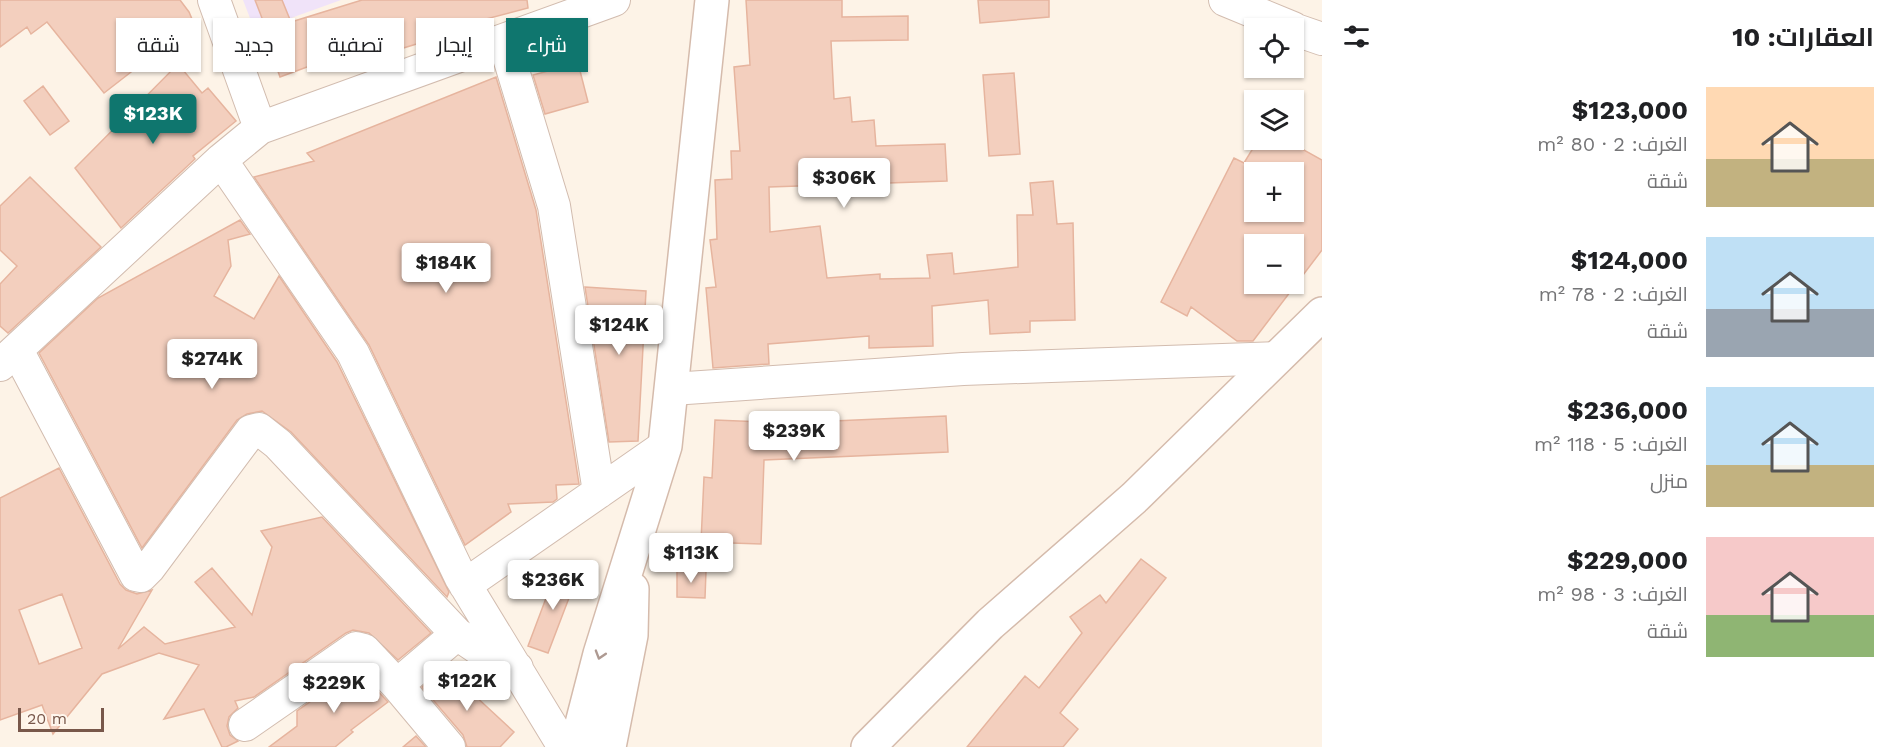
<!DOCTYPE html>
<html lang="ar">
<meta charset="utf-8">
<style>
:root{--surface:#fff;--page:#f2f2f2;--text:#202124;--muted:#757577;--accent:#0f766e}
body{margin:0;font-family:"Work Sans",Cairo,sans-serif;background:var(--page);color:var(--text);direction:rtl;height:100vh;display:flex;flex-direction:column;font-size:22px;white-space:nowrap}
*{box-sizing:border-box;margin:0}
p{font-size:20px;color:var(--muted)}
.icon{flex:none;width:33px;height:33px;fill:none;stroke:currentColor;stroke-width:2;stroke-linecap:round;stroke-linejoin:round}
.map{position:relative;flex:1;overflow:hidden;direction:ltr}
.drawer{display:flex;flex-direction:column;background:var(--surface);width:570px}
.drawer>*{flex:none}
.top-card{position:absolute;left:18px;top:18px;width:570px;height:54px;direction:rtl;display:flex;gap:12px}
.fabs{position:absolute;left:1244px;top:18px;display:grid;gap:12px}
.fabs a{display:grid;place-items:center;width:60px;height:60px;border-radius:0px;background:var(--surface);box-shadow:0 2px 4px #0004;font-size:30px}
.scale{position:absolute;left:18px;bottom:15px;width:86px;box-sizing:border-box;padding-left:6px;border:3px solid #78574a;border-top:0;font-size:16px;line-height:21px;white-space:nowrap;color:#78574a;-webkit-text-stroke:4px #fff7ee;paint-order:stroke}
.price{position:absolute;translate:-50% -51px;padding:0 14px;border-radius:6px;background:#fff;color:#222;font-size:20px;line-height:39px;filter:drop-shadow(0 2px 3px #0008)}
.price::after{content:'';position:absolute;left:50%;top:36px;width:18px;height:14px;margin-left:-9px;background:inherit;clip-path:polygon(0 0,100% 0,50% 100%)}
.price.current{background:var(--accent);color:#fff}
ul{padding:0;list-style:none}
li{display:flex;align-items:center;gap:18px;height:150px;padding:0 18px}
li span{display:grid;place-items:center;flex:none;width:168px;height:120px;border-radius:0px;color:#555}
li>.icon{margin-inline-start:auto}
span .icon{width:72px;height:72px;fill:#fffc;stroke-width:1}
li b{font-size:26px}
h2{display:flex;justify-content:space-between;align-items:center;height:72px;padding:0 18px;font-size:26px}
.chip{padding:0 21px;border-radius:0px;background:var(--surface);box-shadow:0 2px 4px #0004;font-size:21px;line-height:54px}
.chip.current{background:var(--accent);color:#fff}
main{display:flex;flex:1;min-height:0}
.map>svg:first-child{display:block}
</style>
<main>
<section class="drawer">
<h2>العقارات: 10<svg class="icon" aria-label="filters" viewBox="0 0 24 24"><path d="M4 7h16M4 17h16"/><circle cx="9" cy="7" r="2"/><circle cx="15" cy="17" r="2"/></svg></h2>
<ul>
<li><span style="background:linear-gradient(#ffd9b3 60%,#c2b280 0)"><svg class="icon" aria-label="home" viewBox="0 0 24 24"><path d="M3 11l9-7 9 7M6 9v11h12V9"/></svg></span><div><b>$123,000</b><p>الغرف: 2 · 80 m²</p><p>شقة</p></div></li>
<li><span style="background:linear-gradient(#bfe0f5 60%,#9aa5b1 0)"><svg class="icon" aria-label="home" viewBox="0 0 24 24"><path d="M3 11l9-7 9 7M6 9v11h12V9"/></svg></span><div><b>$124,000</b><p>الغرف: 2 · 78 m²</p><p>شقة</p></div></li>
<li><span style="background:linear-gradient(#bfe0f5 65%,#c2b280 0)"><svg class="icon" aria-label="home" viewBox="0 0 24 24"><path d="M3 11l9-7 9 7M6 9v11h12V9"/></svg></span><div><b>$236,000</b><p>الغرف: 5 · 118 m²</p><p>منزل</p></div></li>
<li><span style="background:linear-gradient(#f6c9c9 65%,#8fb573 0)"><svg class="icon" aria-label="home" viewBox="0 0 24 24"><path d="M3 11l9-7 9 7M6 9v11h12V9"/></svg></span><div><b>$229,000</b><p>الغرف: 3 · 98 m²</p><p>شقة</p></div></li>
</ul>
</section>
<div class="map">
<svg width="1322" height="747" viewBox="0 0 1322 747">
<rect width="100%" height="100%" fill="#fdf3e7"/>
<!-- education -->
<path fill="#f0e3f9" d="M243,0h98l-86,31z"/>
<!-- building -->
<path fill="#f3cfbe" stroke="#e6b49e" stroke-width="1.5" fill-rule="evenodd" d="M0,0h180l9,12 11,26 -36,29 -11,-12 -49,38 -57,-71 -16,12 -4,-7 -27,20z
M255,0h27l9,22 71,-22h165l1,8 -84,22 2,5 -108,33 -4,-11 -54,20 -16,-45 3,-1z
M746,0h96v17l66,-1v24l-77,1 3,58 16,-2 2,25 22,-2 2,26 69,-2 2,37 -178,6 1,45 50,-6 7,52 53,-4v5l50,-1 -3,-23 25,-2 2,21 64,-7 -1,-52h16l-3,-32 23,-2 4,43 16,-1 2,97 -45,1v11l-40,2 -2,-34 -56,6 1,40 -64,2v-12l-101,8 1,20 -56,4 -7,-80 10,-1 -6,-47 7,-1 -2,-59 17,-1 -1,-28h9l-6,-84 16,-2z
M978,0h71v17l-69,6z
M578,63l10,39 -43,12 -12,-39z
M178,64l24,29 6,-5 28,33 -43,35 2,3 -74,69 -46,-60z
M1014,73l6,81 -31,2 -6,-81z
M496,77l40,133 43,274 -23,1 1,14 -4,3 -45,2 3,8 -46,33 -96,-200 -115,-168 60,-16 -7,-8z
M43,86l26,35 -19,14 -26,-34z
M1258,140h28l36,20v90l-69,91h-16l-46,-34 -4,9 -26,-14 73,-144 10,5zM1254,172h39v40h-39zM1254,244h39v40h-39z
M30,177l71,70 -93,86 -8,-7v-42l17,-18 -17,-16v-44z
M240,220l10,14 -22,6 3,26 -17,30 40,23 25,-43 58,86 112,230 -2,5 -156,-165 -29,-21 -15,3 -10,6 -95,128 -103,-195 59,-55z
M585,287l61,4 -8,150 -29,1z
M946,416l2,36 -184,8 -3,84 -60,-2 3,-65 8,1 3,-58 73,3z
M59,468l61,116 6,6 11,4 15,-4 -34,59 26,-22 21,17 70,-17 -40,-45 17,-14 40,47 20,-68 -11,-16 61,-14 109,116 -33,27 -29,-27 -16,-3 -7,3 -92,64 -19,4 3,7 -9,9 -2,9 3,9 8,6 -12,6h-4l-18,-38 -40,10 35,-54 -40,-12 -57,21 -49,60 -11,-29 -42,15v-222zM62,594l20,54 -43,16 -20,-54z
M1141,559l25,19 -106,135 18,16 -15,18h-96l58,-71 14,12 43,-55 -12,-16 30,-22 6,8z
M557,569l20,8 -29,76 -20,-7z
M677,570l29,1 -1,27 -28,-1z
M445,668l69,64 -14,15h-33l-4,-12 -41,-48z
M357,669l31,33 -37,28 2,2 -18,15h-66l28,-21v-15z
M416,736l10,11h-23z"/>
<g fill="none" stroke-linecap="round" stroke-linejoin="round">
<!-- street casing -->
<g stroke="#d2bcaf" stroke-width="34">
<path id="street" d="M214,0l46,128
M1225,0l68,28
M1293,29l29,10
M504,41l50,165 45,286
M221,160l132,193 108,225 103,169
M17,350l119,225 5,1 8,-8 102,-137 8,-2 19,15 179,190 31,21 29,13
M0,365l221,-205 39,-32 354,-128
M672,389l291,-20 314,-11
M465,585l200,-139
M397,685l52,62
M245,725l111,-77 8,2 33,35 60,-51"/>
</g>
<!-- secondary casing -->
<g stroke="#d5bbac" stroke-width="36">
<path id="secondary" d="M576,747l24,-93 65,-208 47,-446
M609,747l22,-112 1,-46
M868,747l122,-123 144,-126 188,-184"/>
</g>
<!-- street -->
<use href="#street" stroke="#fff" stroke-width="32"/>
<!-- secondary -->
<use href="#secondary" stroke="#fff" stroke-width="33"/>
</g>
<!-- one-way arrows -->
<defs><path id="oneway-chevron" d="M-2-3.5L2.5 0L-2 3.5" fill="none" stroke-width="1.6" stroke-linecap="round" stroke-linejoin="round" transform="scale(1.5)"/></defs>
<use stroke="#ae9a92" href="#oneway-chevron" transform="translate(600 655) rotate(107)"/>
</svg>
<div class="fabs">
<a><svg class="icon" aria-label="locate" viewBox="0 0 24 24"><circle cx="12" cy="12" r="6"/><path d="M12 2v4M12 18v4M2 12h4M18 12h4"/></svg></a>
<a><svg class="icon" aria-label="layers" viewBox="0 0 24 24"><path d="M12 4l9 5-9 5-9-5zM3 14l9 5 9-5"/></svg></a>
<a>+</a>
<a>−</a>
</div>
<div class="scale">20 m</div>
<b class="price current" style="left:153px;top:145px">$123K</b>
<b class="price" style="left:844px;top:209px">$306K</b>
<b class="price" style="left:446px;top:294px">$184K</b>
<b class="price" style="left:619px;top:356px">$124K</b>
<b class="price" style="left:212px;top:390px">$274K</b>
<b class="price" style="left:794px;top:462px">$239K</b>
<b class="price" style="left:691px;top:584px">$113K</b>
<b class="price" style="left:553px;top:611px">$236K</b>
<b class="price" style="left:467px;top:712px">$122K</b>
<b class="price" style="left:334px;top:714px">$229K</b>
<div class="top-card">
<a class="chip current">شراء</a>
<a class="chip">إيجار</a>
<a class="chip">تصفية</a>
<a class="chip">جديد</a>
<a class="chip">شقة</a>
</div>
</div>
</main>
